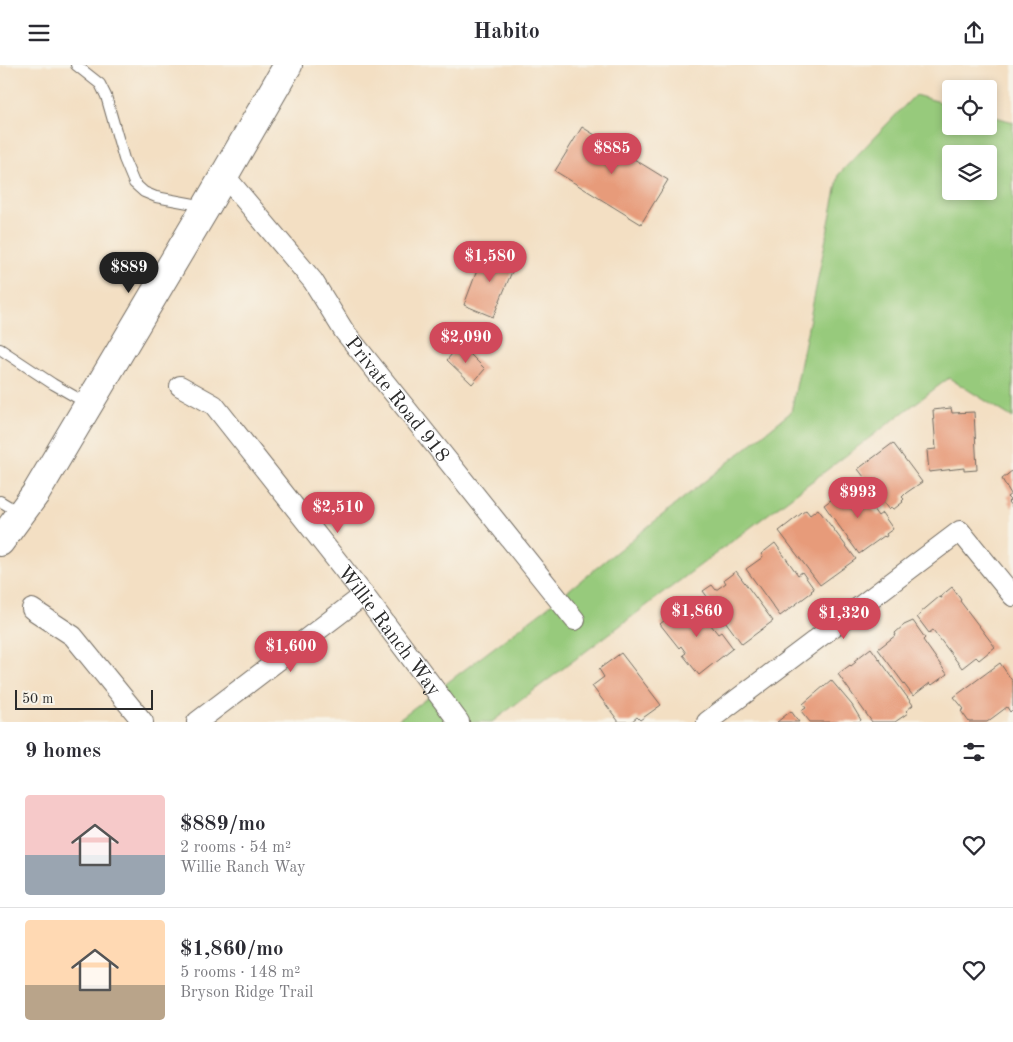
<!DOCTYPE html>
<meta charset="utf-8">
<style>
:root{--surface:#fff;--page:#f7f7f7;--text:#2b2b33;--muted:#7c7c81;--line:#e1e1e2;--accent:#d1495b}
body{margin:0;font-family:"Old Standard TT",serif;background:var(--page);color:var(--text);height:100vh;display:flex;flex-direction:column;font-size:19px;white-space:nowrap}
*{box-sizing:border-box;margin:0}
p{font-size:16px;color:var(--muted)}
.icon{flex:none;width:28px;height:28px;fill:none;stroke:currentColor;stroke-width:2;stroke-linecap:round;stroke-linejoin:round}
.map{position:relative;height:657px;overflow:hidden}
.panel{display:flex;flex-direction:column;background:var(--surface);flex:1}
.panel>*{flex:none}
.controls{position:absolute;left:942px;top:15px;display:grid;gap:10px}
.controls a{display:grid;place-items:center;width:55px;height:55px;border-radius:5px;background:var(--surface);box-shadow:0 2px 8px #0003;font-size:25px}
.scale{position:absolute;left:15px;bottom:12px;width:138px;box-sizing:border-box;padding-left:5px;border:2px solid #2b2b2b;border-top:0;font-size:14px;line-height:18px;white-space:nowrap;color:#2b2b2b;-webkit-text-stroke:4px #f7f3e8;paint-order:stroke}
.price{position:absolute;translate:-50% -42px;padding:0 11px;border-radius:18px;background:var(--accent);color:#fff;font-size:16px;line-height:32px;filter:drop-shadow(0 1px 2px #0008)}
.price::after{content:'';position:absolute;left:50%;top:30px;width:15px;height:11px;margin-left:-8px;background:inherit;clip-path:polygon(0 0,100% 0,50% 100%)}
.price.active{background:#222;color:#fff}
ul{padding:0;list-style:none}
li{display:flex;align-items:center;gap:15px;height:125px;padding:0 25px}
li+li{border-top:1px solid var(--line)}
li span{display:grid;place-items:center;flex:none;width:140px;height:100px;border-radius:5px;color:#555}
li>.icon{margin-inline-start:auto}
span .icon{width:60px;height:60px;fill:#fffc;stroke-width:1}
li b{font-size:21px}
h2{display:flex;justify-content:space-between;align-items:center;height:60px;padding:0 25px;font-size:21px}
header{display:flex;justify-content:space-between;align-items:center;height:65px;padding:0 25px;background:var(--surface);font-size:22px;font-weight:800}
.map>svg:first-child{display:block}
</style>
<header><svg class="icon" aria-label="menu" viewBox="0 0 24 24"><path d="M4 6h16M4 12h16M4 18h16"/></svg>Habito<svg class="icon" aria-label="share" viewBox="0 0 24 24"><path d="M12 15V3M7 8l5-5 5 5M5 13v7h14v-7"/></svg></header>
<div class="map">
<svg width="1013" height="657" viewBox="0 0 1013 657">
<rect width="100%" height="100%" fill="#f7f3e8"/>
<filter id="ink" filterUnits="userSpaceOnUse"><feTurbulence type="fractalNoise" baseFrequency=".02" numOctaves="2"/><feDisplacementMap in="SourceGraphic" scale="10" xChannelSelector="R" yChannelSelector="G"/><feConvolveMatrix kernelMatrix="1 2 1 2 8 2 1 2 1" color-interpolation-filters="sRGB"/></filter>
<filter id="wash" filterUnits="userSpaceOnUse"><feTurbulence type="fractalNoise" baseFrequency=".0096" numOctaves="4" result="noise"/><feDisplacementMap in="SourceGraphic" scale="20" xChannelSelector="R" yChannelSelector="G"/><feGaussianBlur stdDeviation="1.12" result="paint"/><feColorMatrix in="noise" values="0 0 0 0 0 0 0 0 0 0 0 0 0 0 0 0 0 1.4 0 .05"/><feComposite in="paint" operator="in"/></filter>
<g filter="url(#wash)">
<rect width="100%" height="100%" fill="#f3dfc3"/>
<!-- green -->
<path fill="#97ca7b" stroke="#617a53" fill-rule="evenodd" d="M915,30l36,10v21h38v-11l24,7v296l-64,-40 -457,344h-97l150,-113 246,-197 48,-238zM951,89h38v37h-38z"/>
<g id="blocks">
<!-- building -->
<path fill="#e79b7a" d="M582,62l86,53 -27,44 -86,-53z
M485,184l31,13 -23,55 -29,-12z
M460,279l25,25 -13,15 -25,-24z
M951,343l1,5 22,-1 3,58 -13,1v-3l-35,4 -2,-22 9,-1 -3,-39z
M893,378l29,39 -16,11 -4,4 2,2 -2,2 1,1 -9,7 -3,-1 -2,2 -31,-41z
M1013,405v38l-5,-6 2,-2 -3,-3 4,-3 -9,-15z
M854,418l24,33 4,-3 11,16 -7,5 1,2 -2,1 -1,-1 -25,18 -35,-49z
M818,444l38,50 -36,26 -41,-54 27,-21 4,5z
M775,478l23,32 4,-3 12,17 -3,2 1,1 -32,24 -34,-47 17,-12 -2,-3z
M736,506l37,50 -31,23 -39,-53 9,-6 4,5 10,-7 -2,-3z
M952,522l9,13 -1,1 35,46 -16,13 -3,-3 -14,11 -29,-38 -4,3 -12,-16 4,-3 -1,-1 19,-16 3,1 -1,-2z
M692,536l26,33 3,-2 12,16 -34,27 -16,-20 3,-2 -5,-7 -2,2 -19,-24 10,-8 2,2z
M913,556l12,17 -2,2 24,34 -15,11 -2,-2 -17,13 -35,-47 18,-14 -1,-2 9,-8z
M871,583l42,57 -7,6 2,2 -13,9h-23l-34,-48 12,-9 1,1 5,-4 -2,-1z
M621,588l40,52 -21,15 -3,-3 -6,5h-12l-27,-36 12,-9 -5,-8z
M1000,598l13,19v27l-3,3 -3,-5 -20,15h-18l-8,-11 3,-2 -10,-12z
M831,615l21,25 9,15 -2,2h-49l-9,-11 5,-3 -3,-4z
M791,646l8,11h-22z"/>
</g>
</g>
<g filter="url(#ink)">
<use href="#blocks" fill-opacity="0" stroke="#716a60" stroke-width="1"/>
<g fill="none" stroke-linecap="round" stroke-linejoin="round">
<!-- lane casing -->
<g stroke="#716a60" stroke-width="12">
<path id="lane" d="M76,0l24,19 6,12 18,63 10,24 10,9 12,5 49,9
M0,284l53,35 35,20
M0,436l20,12"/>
</g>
<!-- street casing -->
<g stroke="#716a60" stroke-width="22">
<g id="street">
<path id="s1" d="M224,110l89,106 31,50 231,289"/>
<path id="s2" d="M180,321l34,19 150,190 95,127"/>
<path d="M32,544l41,27 70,86"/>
<path d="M197,657l167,-127"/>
<path d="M707,657l253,-191 53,65"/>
</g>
</g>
<!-- secondary casing -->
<g stroke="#716a60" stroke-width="30">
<path id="secondary" d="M0,477l36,-49 170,-286 82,-142"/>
</g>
<!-- lane -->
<use href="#lane" stroke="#fff" stroke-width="10"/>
<!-- street -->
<use href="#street" stroke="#fff" stroke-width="20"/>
<!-- secondary -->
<use href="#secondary" stroke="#fff" stroke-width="28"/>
</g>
</g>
<g text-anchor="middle" stroke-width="5" stroke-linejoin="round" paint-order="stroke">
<!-- street labels -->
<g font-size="20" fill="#2b2b2b" stroke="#f7f3e8">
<text dy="7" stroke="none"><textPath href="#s1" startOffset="284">Private Road 918</textPath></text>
<text dy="7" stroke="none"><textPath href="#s2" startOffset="325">Willie Ranch Way</textPath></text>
</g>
</g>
</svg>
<div class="controls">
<a><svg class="icon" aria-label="locate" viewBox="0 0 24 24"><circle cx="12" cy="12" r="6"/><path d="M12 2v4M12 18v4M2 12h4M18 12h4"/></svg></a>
<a><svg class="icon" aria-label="layers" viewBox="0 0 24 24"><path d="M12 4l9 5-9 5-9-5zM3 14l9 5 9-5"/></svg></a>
</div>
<div class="scale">50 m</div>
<b class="price" style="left:612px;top:110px">$885</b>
<b class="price" style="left:490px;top:218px">$1,580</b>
<b class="price active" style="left:129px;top:229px">$889</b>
<b class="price" style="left:466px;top:299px">$2,090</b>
<b class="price" style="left:858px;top:454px">$993</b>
<b class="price" style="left:338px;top:469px">$2,510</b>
<b class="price" style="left:697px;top:573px">$1,860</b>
<b class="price" style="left:844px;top:575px">$1,320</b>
<b class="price" style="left:291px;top:608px">$1,600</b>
</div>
<section class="panel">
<h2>9 homes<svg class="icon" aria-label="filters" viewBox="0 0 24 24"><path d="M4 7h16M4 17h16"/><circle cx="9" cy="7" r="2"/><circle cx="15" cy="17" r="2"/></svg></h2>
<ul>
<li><span style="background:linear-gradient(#f6c9c9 60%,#9aa5b1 0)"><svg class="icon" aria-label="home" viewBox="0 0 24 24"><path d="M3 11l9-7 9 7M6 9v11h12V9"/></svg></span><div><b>$889/mo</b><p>2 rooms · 54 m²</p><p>Willie Ranch Way</p></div><svg class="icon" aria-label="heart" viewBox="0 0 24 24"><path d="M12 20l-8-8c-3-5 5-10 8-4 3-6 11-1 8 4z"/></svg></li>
<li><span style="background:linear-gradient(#ffd9b3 65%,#b9a48a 0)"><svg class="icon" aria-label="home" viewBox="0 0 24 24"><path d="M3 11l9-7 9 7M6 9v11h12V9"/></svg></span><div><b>$1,860/mo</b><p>5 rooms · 148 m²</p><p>Bryson Ridge Trail</p></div><svg class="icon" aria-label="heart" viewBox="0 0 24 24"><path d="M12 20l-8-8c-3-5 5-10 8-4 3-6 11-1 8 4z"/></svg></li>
</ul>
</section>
